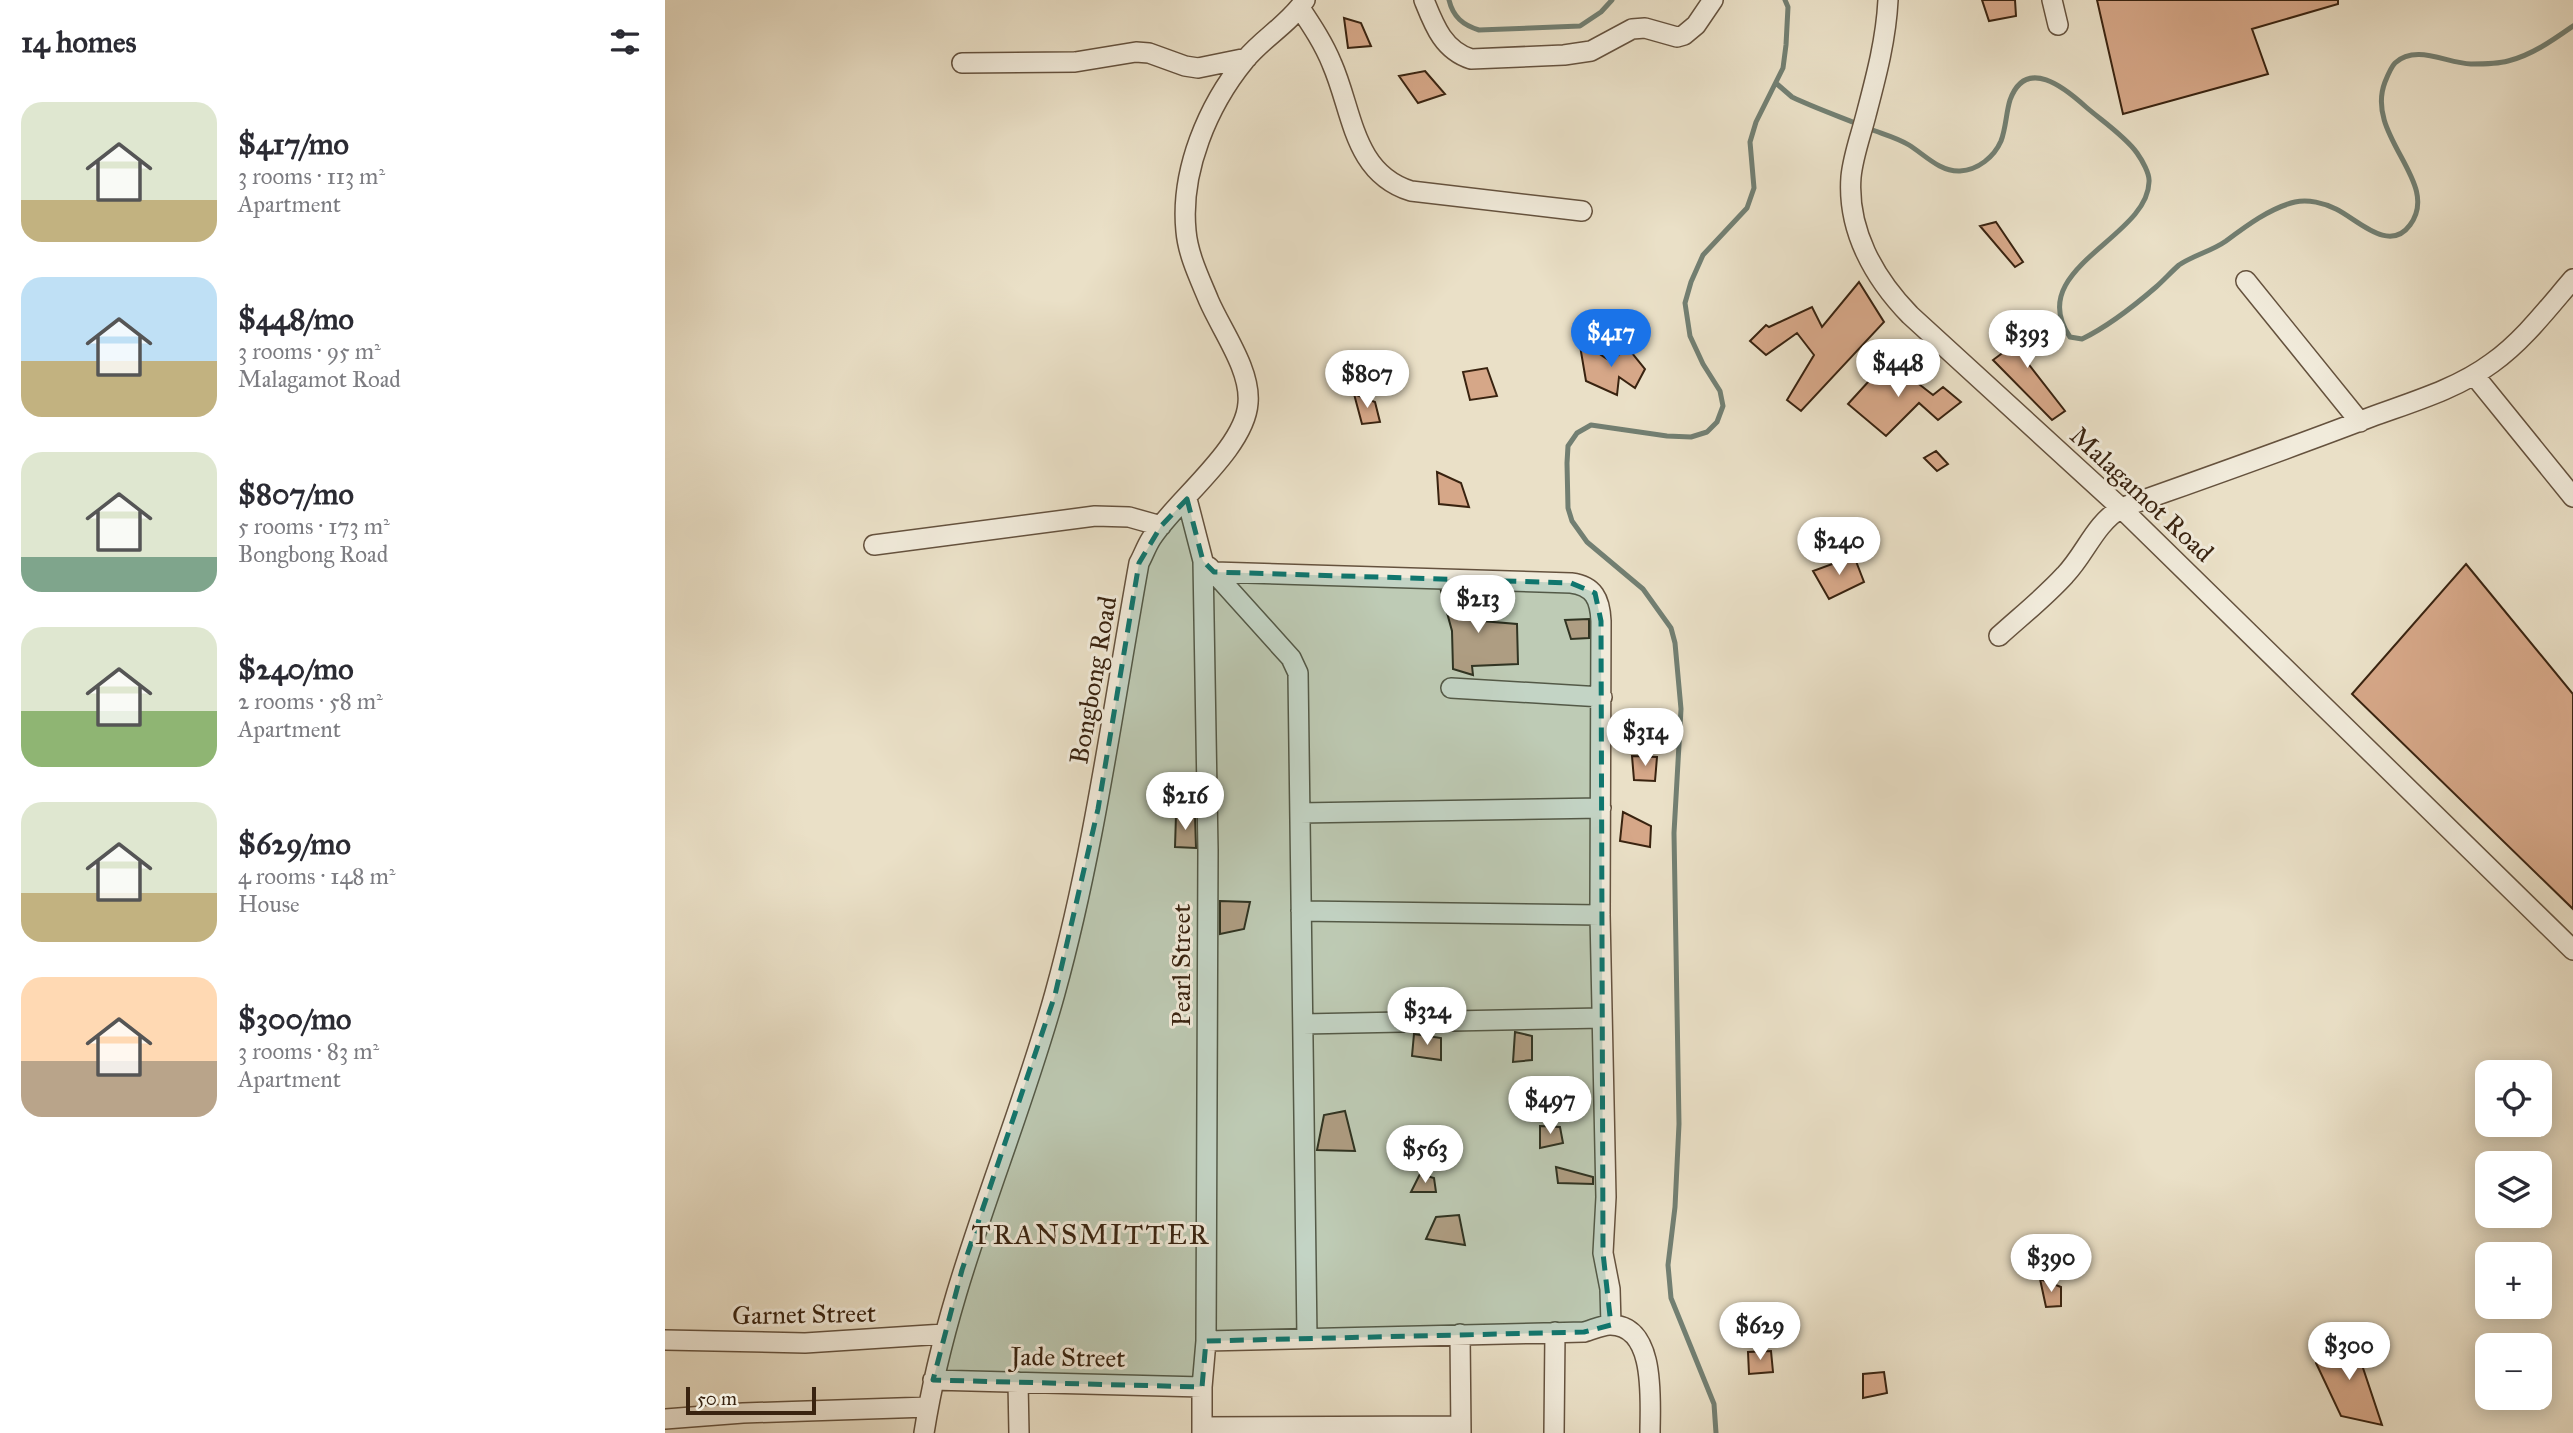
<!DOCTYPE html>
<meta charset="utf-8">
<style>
:root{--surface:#fff;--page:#f7f7f7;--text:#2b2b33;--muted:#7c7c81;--accent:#1a73e8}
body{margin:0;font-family:"IM FELL Great Primer",serif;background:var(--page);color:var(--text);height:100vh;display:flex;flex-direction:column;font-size:26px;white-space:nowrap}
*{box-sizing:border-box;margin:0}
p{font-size:23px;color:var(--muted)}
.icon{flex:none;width:38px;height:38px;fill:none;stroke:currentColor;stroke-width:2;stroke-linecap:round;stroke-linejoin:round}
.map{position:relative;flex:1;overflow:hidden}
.panel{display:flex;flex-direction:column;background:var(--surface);width:665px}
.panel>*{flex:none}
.buttons{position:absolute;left:1810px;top:1060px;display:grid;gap:14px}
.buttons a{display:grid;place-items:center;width:77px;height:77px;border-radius:14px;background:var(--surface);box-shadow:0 4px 18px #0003;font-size:35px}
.scale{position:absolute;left:21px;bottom:18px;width:130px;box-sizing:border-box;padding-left:7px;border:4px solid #392310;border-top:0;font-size:19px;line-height:24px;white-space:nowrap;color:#392310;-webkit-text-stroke:5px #f1ebdb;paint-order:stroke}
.price{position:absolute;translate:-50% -60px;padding:0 16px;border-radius:24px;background:#fff;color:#222;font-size:23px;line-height:46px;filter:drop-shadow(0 2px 4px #0008)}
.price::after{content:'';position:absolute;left:50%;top:42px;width:21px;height:16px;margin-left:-10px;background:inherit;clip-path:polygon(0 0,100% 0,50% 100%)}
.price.on{background:var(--accent);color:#fff}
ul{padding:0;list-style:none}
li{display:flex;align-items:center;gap:21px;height:175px;padding:0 21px}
li span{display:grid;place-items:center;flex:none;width:196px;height:140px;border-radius:21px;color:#555}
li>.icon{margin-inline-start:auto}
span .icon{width:84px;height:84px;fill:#fffc;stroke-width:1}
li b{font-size:30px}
h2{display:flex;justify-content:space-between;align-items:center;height:84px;padding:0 21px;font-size:30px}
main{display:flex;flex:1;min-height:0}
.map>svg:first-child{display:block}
</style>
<main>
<section class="panel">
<h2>14 homes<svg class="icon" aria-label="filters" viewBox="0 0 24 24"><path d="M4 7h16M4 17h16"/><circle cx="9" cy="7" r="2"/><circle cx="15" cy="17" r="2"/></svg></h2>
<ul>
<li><span style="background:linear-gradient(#dfe7d0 70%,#c2b280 0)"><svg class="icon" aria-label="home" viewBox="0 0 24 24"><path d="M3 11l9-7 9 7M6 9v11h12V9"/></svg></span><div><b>$417/mo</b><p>3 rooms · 113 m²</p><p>Apartment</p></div></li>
<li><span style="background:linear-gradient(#bfe0f5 60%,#c2b280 0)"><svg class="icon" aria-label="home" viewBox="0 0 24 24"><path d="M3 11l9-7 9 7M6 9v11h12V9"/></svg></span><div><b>$448/mo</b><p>3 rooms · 95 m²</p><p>Malagamot Road</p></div></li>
<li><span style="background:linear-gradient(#dfe7d0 75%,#7fa58c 0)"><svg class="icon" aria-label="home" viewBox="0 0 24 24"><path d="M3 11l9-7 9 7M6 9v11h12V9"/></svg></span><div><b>$807/mo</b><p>5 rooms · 173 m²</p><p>Bongbong Road</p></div></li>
<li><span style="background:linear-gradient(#dfe7d0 60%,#8fb573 0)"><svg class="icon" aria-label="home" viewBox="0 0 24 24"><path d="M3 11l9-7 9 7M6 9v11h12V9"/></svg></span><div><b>$240/mo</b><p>2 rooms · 58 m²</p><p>Apartment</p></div></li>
<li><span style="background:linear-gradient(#dfe7d0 65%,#c2b280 0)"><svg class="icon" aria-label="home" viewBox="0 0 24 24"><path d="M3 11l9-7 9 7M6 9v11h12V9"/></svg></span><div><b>$629/mo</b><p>4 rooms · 148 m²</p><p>House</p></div></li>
<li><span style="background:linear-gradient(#ffd9b3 60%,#b9a48a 0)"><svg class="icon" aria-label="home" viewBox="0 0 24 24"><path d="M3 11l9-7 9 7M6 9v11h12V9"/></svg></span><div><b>$300/mo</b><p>3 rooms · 83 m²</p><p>Apartment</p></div></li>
</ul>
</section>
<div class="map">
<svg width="1908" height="1433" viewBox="0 0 1908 1433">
<rect width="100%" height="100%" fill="#eae0c7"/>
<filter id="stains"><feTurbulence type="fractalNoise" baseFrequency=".00286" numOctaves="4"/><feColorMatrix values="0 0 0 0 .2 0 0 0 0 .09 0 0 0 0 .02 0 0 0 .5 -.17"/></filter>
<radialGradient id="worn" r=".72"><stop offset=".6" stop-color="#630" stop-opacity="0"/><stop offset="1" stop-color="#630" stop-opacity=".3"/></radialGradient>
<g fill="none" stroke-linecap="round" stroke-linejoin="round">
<!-- stream -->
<path stroke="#727f72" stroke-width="5" d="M784,0c4,17 14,25 30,30l101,-4 21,-14 11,-12
M1112,84l15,13c25,12 52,21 78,32 13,5 28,9 39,16 16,10 31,27 51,26 18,-1 34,-14 41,-30 5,-13 5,-28 9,-41 16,-44 55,-12 76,7 15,13 40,30 51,46 5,7 13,21 12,29 -1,56 -126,87 -79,155l12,2c27,-13 52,-33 74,-52 8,-7 15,-15 23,-22 15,-10 33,-14 47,-24 20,-15 44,-33 69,-39 13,-3 29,1 41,7 21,10 53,45 74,16 32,-43 -46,-89 -25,-143 2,-5 6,-15 10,-19 21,-19 51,0 76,1 11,0 26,0 37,-3 24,-6 45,-21 65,-35
M1051,1433l-2,-29 -43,-106 -3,-33 7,-58 4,-83 -5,-291 7,-124 -6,-66 -4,-15 -28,-39 -56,-47 -15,-21 -4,-13 -1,-45 1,-17 9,-13 14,-8 76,11 24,1 16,-5 10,-10 6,-16 -3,-15 -17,-27 -13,-28 -5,-33 6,-21 12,-27 44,-47 7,-20 -4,-46 6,-20 27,-54 3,-23 2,-38 -3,-7"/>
</g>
<!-- building -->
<path fill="#d6a788" stroke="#392310" stroke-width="2" d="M1317,0h33l1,16 -27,5z
M1432,0h241v4l-86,25 16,45 -145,40z
M679,18l17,5 10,23 -23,2z
M760,71l20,23 -27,9 -19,-27z
M1331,222l27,40 -8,5 -35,-41z
M1194,282l25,40 -83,89 -14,-11 27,-45 -17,-22 -31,22 -16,-14 16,-16 3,2 43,-20 10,20z
M1357,319l18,23 -17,15 42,54 -13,9 -59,-60 24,-18 -9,-10z
M914,340l31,21 18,-13 17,21 -10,19 -16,-11 -2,18 -31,-14z
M1223,360l45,35 10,-8 18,15 -23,18 -19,-17 -33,33 -38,-32z
M822,368l10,28 -27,4 -7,-28z
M689,394l21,8 5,20 -18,2z
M1271,451l12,13 -11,7 -13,-13z
M772,472l24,11 8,24 -30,-3z
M1189,556l10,26 -35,17 -16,-28z
M1801,564l107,130v215l-221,-215z
M776,591l44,6 -3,24 35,3 1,40 -46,2 1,9 -20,-6 -1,-38z
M924,619v19l-18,1 -6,-19z
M967,756l25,1 -2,24 -21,-1z
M958,812l28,14 -1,21 -30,-6z
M511,815l19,1 1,32 -21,-1z
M555,901l30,1 -6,27 -24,5z
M850,1032l17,4v24l-19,2z
M749,1034l27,4v22l-29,-4z
M680,1111l10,40 -38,-1 7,-35z
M875,1126l20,1 3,16 -23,5z
M891,1167l37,10v7l-35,-1z
M755,1174l14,4 2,14h-25z
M794,1215l6,30 -39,-6 10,-22z
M1375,1279l21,8v19l-15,1z
M1686,1332l31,93 -41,-9 -25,-53z
M1106,1351l2,21 -24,2 -1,-22z
M1219,1372l3,21 -24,5v-24z"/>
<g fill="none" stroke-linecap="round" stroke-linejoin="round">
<!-- minor casing -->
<g stroke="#65523e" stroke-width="22">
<path id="minor" d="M759,0c10,25 19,50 47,59l93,-4 27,-4 41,-22 13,-1 32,9 7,-2 12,-10 17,-25
M1223,0c-2,40 -12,77 -22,115 -5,20 -13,41 -15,62 -4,53 23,101 59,138l211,193 452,442
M1387,0l6,25
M635,8c12,18 24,36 32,56 21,48 21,109 79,127l171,20
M297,63l113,-1 61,-10 13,1 36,13 13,2 49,-10
M1581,281l114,141
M1809,375l99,122
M522,499l16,62 5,289 -2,491 -4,46v46
M209,545l221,-29 34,1 32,9
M544,567l82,91 7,15 9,665
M549,572l357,11c23,3 29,16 30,38l-1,294 6,282 -3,56 7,36 1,36
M1334,636c22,-20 46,-39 66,-61 21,-22 29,-50 56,-67 84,-30 167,-59 250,-91 41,-15 86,-28 121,-54 31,-22 56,-55 81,-84
M786,688l151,9
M635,813l301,-5
M636,911l299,4
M638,1024l299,-6
M795,1334l1,99
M0,1340l140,3 139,-9
M541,1341l378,-9c8,-2 18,-7 26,-7 47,-1 40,78 40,108
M268,1380l269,7
M353,1382l1,51
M0,1419l78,-6 185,-6
M537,1427l259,-1
M259,1433c24,-154 90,-291 131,-440 39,-141 58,-286 84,-430 4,-7 7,-16 12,-24 23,-37 94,-90 97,-136 3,-33 -26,-72 -39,-102 -9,-22 -21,-46 -23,-70 -6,-60 22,-126 59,-171 18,-22 44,-36 60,-60
M889,1433l1,-101"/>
</g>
<!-- minor -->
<use href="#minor" stroke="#f1ebdb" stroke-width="19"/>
</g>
<!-- marked area -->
<path fill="#0f766e" fill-opacity="0.2" stroke="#0f766e" stroke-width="5" stroke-dasharray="14 9" stroke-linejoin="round" d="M522,499l16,62 11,11 357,11 24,10 6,28 2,632 8,72 -27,7 -378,9 -4,46 -269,-7 29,-110 93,-275 43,-186 41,-246 22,-37z"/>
<g text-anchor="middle" stroke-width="6" stroke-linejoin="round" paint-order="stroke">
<!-- street labels -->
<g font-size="26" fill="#392310" stroke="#f1ebdb">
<text transform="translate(1477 494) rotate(43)" y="9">Malagamot Road</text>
<text transform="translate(428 680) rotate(-80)" y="9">Bongbong Road</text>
<text transform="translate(516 965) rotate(-90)" y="9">Pearl Street</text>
<text transform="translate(139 1314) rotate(-1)" y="9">Garnet Street</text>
<text transform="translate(403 1357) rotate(1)" y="9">Jade Street</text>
</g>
<!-- neighbourhood labels -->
<g font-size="28" letter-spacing="2" fill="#392310" stroke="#f1ebdb">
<text x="426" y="1244">TRANSMITTER</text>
</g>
</g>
<rect width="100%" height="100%" filter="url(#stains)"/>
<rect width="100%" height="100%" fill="url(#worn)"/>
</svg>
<div class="buttons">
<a><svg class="icon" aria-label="locate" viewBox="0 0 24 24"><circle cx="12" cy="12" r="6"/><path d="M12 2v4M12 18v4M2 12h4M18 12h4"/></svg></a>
<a><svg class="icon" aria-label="layers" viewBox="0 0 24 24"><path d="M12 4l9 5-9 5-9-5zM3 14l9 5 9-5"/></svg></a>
<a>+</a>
<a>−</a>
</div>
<div class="scale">50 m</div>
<b class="price on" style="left:946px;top:369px">$417</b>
<b class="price" style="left:1362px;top:370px">$393</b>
<b class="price" style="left:1233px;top:399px">$448</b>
<b class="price" style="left:702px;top:410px">$807</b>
<b class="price" style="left:1174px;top:577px">$240</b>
<b class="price" style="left:813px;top:635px">$213</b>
<b class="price" style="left:980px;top:768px">$314</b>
<b class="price" style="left:520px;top:832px">$216</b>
<b class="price" style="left:762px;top:1047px">$324</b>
<b class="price" style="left:885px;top:1136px">$497</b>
<b class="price" style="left:760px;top:1185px">$563</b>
<b class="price" style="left:1386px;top:1294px">$390</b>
<b class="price" style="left:1095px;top:1362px">$629</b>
<b class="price" style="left:1684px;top:1382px">$300</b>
</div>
</main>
